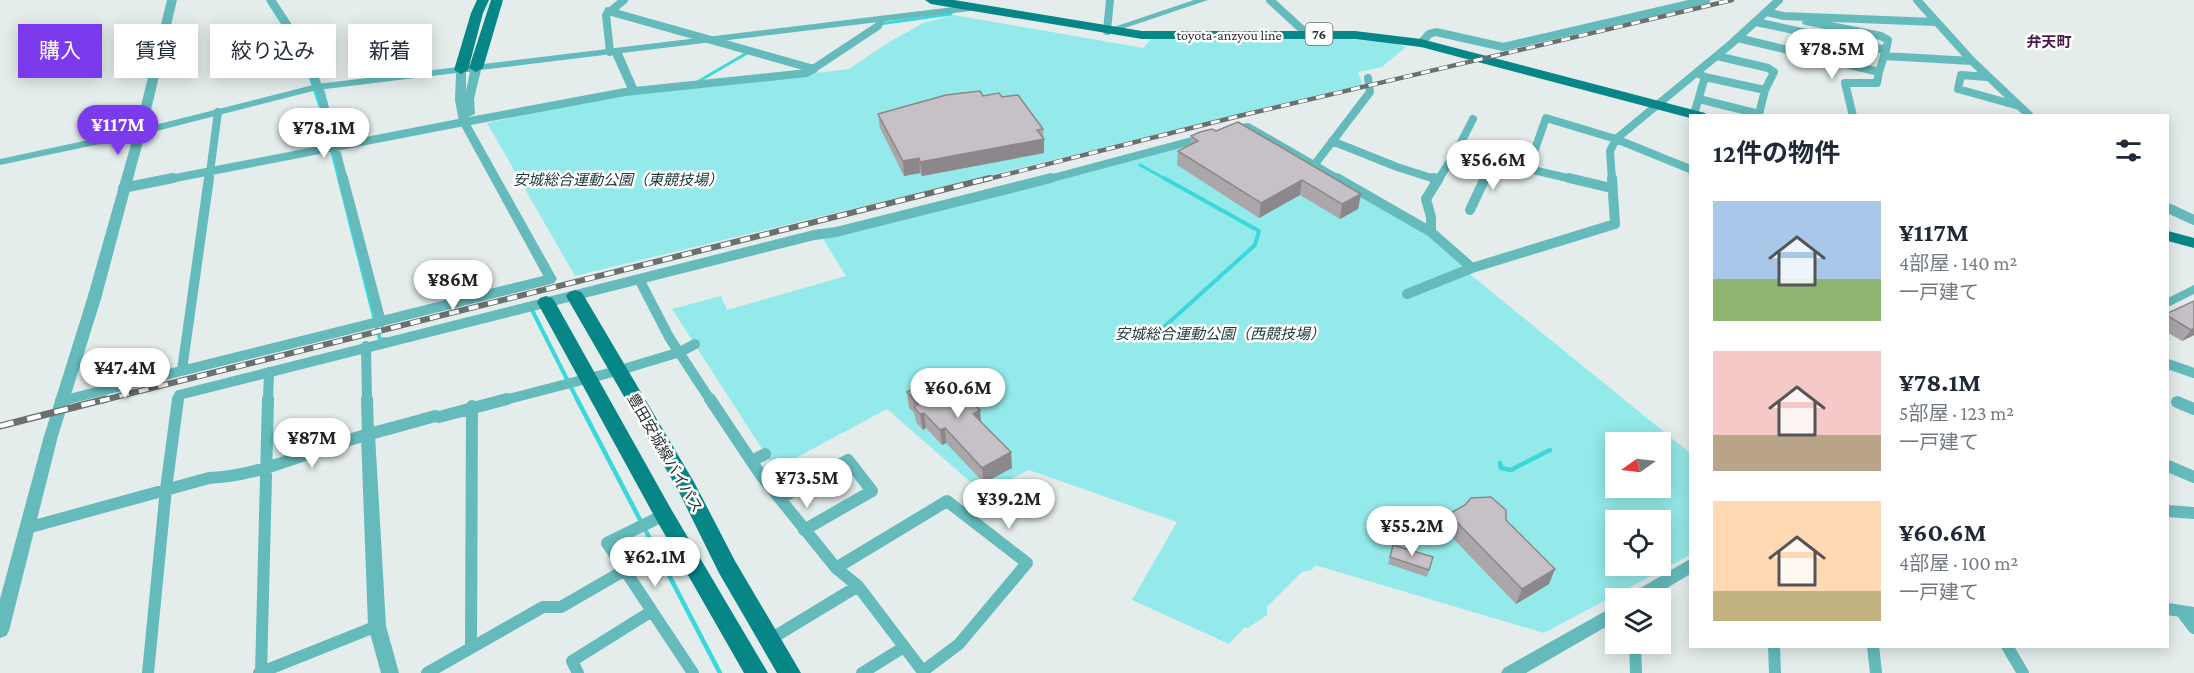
<!DOCTYPE html>
<html lang="ja">
<meta charset="utf-8">
<style>
:root{--surface:#fff;--page:#f2f2f3;--text:#1f2937;--muted:#747a83;--accent:#7c3aed}
body{margin:0;font-family:"Crimson Pro","Noto Sans JP",serif;background:var(--page);color:var(--text);height:100vh;display:flex;flex-direction:column;font-size:22px;white-space:nowrap}
*{box-sizing:border-box;margin:0}
p{font-size:20px;color:var(--muted)}
.icon{flex:none;width:33px;height:33px;fill:none;stroke:currentColor;stroke-width:2;stroke-linecap:round;stroke-linejoin:round}
.map{position:relative;flex:1;overflow:hidden}
.panel{position:absolute;left:1689px;top:114px;width:480px;height:534px;display:flex;flex-direction:column;background:var(--surface);border-radius:0px;box-shadow:0 3px 15px #0003}
.panel>*{flex:none}
.banner{position:absolute;left:18px;top:24px;width:570px;height:54px;display:flex;gap:12px}
.needle{width:39px;rotate:256deg}
.tools{position:absolute;left:1605px;top:432px;display:grid;gap:12px}
.tools a{display:grid;place-items:center;width:66px;height:66px;border-radius:0px;background:var(--surface);box-shadow:0 3px 15px #0003;font-size:30px}
.price{position:absolute;translate:-50% -51px;padding:0 14px;border-radius:21px;background:#fff;color:#222;font-size:20px;line-height:39px;filter:drop-shadow(0 2px 3px #0008)}
.price::after{content:'';position:absolute;left:50%;top:36px;width:18px;height:14px;margin-left:-9px;background:inherit;clip-path:polygon(0 0,100% 0,50% 100%)}
.price.current{background:var(--accent);color:#fff}
ul{padding:0;list-style:none}
li{display:flex;align-items:center;gap:18px;height:150px;padding:0 24px}
li span{display:grid;place-items:center;flex:none;width:168px;height:120px;border-radius:0px;color:#555}
li>.icon{margin-inline-start:auto}
span .icon{width:72px;height:72px;fill:#fffc;stroke-width:1}
li b{font-size:26px}
h2{display:flex;justify-content:space-between;align-items:center;height:72px;padding:0 24px;font-size:26px}
.chip{padding:0 21px;border-radius:0px;background:var(--surface);box-shadow:0 3px 15px #0003;font-size:21px;line-height:54px}
.chip.current{background:var(--accent);color:#fff}
.map>svg:first-child{display:block}
</style>
<div class="map">
<svg width="2194" height="673" viewBox="0 0 2194 673">
<rect width="100%" height="100%" fill="#e4edec"/>
<!-- green -->
<path fill="#94eaea" fill-rule="evenodd" d="M954,15l189,33 9,-10h183l61,5 10,4 -24,20 -24,5 5,13 -788,191 -88,-153 107,-25 255,-29 37,-25 37,-21z
M1248,128l178,105 36,31 -1,3 229,186v102l-146,78 -229,-68 -3,5 -10,2 -35,35v8l-19,13 -3,-1 -16,17 -97,-44 45,-78 -148,-52 -46,23 -96,-84 -112,60 -103,-160 49,-13 6,14 119,-34 -25,-40zM1616,442h44v46h-44zM1616,520h44v46h-44z"/>
<g fill="none" stroke-linecap="round" stroke-linejoin="round">
<!-- stream-far2 -->
<path stroke="#3ad8da" stroke-width="3" d="M268,1l34,54
M879,24l72,-10
M309,74l11,32
M699,81l48,-28
M331,148l8,32
M1140,165l27,15"/>
<!-- stream-far1 -->
<path stroke="#3ad8da" stroke-width="4" d="M339,178l41,162 5,-1
M531,308l47,93
M1155,335l100,-90 4,-14 -95,-53"/>
<!-- stream -->
<path stroke="#3ad8da" stroke-width="4.5" d="M577,399l143,274
M1500,463l1,5 10,2 39,-20"/>
<!-- minor-far2 -->
<path stroke="#65bbbc" stroke-width="8" d="M271,0l31,47 19,46 23,87
M1270,0l37,34
M1917,0l55,61 58,55
M608,11l206,58
M1767,12l16,4 153,6
M1806,21l75,15 7,4 -2,10
M1107,31l3,-31
M1738,38l141,34 7,-22 -130,-28
M1421,43l8,-9 7,-2 67,15 203,-47
M610,52l-4,-37 18,-15
M1717,56l51,12 6,4 -9,18
M1884,56l88,5
M1987,77l-26,-2 -3,14 61,17
M1699,99l60,15 6,-24 -60,-13
M1694,114l11,-37 -6,-3
M1853,116l-8,-33h32l2,-11
M470,121l155,-29 182,-19 71,-47 3,-6
M1232,130l16,-3 92,53
M1332,141l65,26 41,13
M1456,152l17,-33
M1315,164l55,-72 -2,-14
M1528,169l18,-51 70,21 74,30
M165,180l299,-58
M209,180l9,-68
M1045,180l158,-42
M1438,180l18,-28 120,28
M1484,180l8,-18
M1612,180l-2,-29 6,-12 115,-95 48,-44"/>
<!-- minor-far1 -->
<path stroke="#65bbbc" stroke-width="10" d="M343,178l38,144
M1337,178l94,54 41,36
M1433,178l5,2
M1569,178l42,10
M123,188l50,-10
M2168,208l26,12
M1470,210l15,-32
M1431,232v-15l-5,-18 13,-21
M639,279l30,58 42,64
M1407,294l65,-26 143,-44 -3,-46
M366,346l1,55
M2168,364l26,9
M182,370l27,-192
M61,401l490,-122
M178,401l1,-6 635,-160 22,-3 215,-54
M268,401l1,-29
M501,401l116,-30 63,-19 15,-8"/>
<!-- minor -->
<path stroke="#65bbbc" stroke-width="12" d="M367,399l1,36
M710,399l50,75 76,94 22,18 66,87
M61,401l6,-2
M2177,402l17,7
M752,461l13,-7
M2168,466l26,11
M781,498l67,-38 24,31 -68,39
M2168,511l26,2
M664,515l-57,28 86,130
M27,528l182,-50c45,-2 82,-19 124,-33 33,-11 68,-19 102,-29l4,1 68,-18
M836,568l111,-67 80,62 -68,81 -36,27
M2168,609l26,4
M2181,611l13,17
M769,640l89,-54
M1635,644l1,29
M1774,646l1,27
M1873,646l3,27
M2007,646l16,27
M471,647l1,-241
M148,673l18,-184 12,-90
M259,673l118,-47
M261,673l7,-274
M427,673l116,-66h18l64,-37
M578,673l-6,-12 80,-50
M862,673l42,-26"/>
<!-- tertiary -->
<path fill="#65bbbc" fill-rule="evenodd" d="M167,0h10l-30,127 170,-43 653,-79 5,3 -5,3 -348,42 17,39 -5,3 -5,-3 -17,-38 -131,16 -7,29 1,15 -7,3 1,5 88,157 -6,4 -6,-4 -86,-157 -4,-22 1,-27 -139,17 -172,44 -44,165 -43,137 -49,195 -3,5 -6,2v-39l44,-163 43,-137 46,-162 -133,28v-6l135,-29zM466,72h4l-4,19z
M1194,0h14l-98,33 -8,-2z
M2194,285v9l-26,13v-9z
M368,430l5,1 2,4 11,191 13,47h-18l-13,-47 -7,-191 2,-4z
M1690,559v15l-39,24h-21l2,-5z
M1616,605v16l-90,52h-25l3,-5z"/>
<!-- primary -->
<path fill="#078687" fill-rule="evenodd" d="M477,0h12l-6,13 -15,57 -7,4 -7,-4 17,-57z
M491,0h12l-20,68 -7,4 -7,-4z
M925,0h29l188,31h213l66,8 284,74 2,3h-17v2l-269,-71 -66,-8h-213l-211,-35z
M2168,231l26,7v10l-26,-7z
M575,290l6,2 3,4 110,186 41,79 66,112h-24l-58,-100 -41,-83 -112,-194 3,-4z
M546,296l6,2 3,4 116,207 97,164h-24l-87,-152 -120,-219 3,-4z"/>
<!-- rail-far2 casing -->
<g stroke="#6a6f6f" stroke-width="4.5">
<path id="rail-far2" d="M984,180l255,-64 493,-116"/>
</g>
<!-- rail-far1 casing -->
<g stroke="#6a6f6f" stroke-width="6">
<path id="rail-far1" d="M100,401l890,-223"/>
</g>
<!-- rail casing -->
<g stroke="#6a6f6f" stroke-width="7">
<path id="rail" d="M0,426l106,-27"/>
</g>
<!-- rail-far2 -->
<use href="#rail-far2" stroke="#fff" stroke-width="3" stroke-dasharray="9" stroke-linecap="butt"/>
<!-- rail-far1 -->
<use href="#rail-far1" stroke="#fff" stroke-width="4" stroke-dasharray="10" stroke-linecap="butt"/>
<!-- rail -->
<use href="#rail" stroke="#fff" stroke-width="4.5" stroke-dasharray="14" stroke-linecap="butt"/>
</g>
<!-- wall -->
<path fill="#aaa6aa" d="M983,96l19,1 41,32 1,24 -122,23 -2,-3 -16,3 -24,-48 -2,-14z
M1216,131l145,63 -3,15 -18,10 -40,-24 -41,23 -82,-53 1,-14 13,-7v-8z
M2194,301v34l-12,6 -14,-8v-20z
M907,392l73,18 1,11 31,47 -28,15 -38,-40 -4,2 -16,-17 -3,2 -7,-8 -2,-9 -5,-5z
M1449,514l57,6 43,64 -33,20 -72,-75z
M1393,545l40,12 -6,20 -39,-13z"/>
<!-- shaded-wall -->
<path fill="#8b878b" d="M1044,139v14l-122,23 -2,-14z
M919,158l1,15 -16,3 -1,-15z
M1302,180l-2,15 -41,23 2,-15z
M1361,194l-3,15 -18,10 2,-15z
M2194,328v7l-12,6 9,-11z
M980,410l1,16 -8,-12z
M924,413l2,15 -3,2 -3,-16z
M945,428l1,15 -4,2 -2,-15z
M1011,452l1,16 -28,15 -2,-15z
M1555,569l-6,15 -33,20 6,-15z"/>
<!-- building -->
<path fill="#c6c1c6" stroke="#8b878b" stroke-width="1.5" d="M980,91l3,5 16,-3 3,4 16,-2 25,34 -6,1 7,9 -124,23 -1,-4 -16,3 -25,-47 68,-19z
M1238,122l123,72 -19,10 -40,-24 -41,23 -83,-52 20,-10 -7,-5 9,-4 12,-3 4,2z
M2194,301v27l-3,2 -23,-14v-3z
M943,374l37,36 -7,4 38,38 -29,16 -37,-40 -5,2 -16,-17 -4,1 -6,-7 4,-3 -11,-12z
M1491,497l15,13v10l49,49 -33,20 -73,-75 16,-9 6,-7z
M1393,545l40,12 -4,13 -39,-13z"/>
<g text-anchor="middle" stroke-width="5" stroke-linejoin="round" paint-order="stroke">
<!-- shield labels -->
<rect fill="#fff" stroke="#6b6d6d" stroke-width="1.5" x="1305.5" y="23" width="27" height="22" rx="4.5"/>
<g font-size="14" font-weight="bold" fill="#2c2f2f">
<text x="1319" y="39">76</text>
</g>
<!-- far-street labels -->
<g font-size="14" fill="#2c2f2f" stroke="#fff">
<text x="1229" y="40">toyota-anzyou line</text>
</g>
<!-- far-quarter labels -->
<g font-size="15" font-weight="bold" fill="#4b1949" stroke="#fff">
<text x="2049" y="47">弁天町</text>
</g>
<!-- park labels -->
<g font-size="15" font-style="italic" fill="#213a3a" stroke="#fff">
<text x="618" y="185">安城総合運動公園（東競技場）</text>
<text x="1220" y="339">安城総合運動公園（西競技場）</text>
</g>
<!-- street labels -->
<g font-size="15" fill="#2c2f2f" stroke="#fff">
<text transform="translate(665 453) rotate(60)" y="5">豊田安城線バイパス</text>
</g>
</g>
</svg>
<div class="tools">
<a><svg class="needle" viewBox="-14 -14 28 28"><path d="M0-13l5 13h-10z" fill="#e53935"/><path d="M0 13l5-13h-10z" fill="#747a83"/></svg></a>
<a><svg class="icon" aria-label="locate" viewBox="0 0 24 24"><circle cx="12" cy="12" r="6"/><path d="M12 2v4M12 18v4M2 12h4M18 12h4"/></svg></a>
<a><svg class="icon" aria-label="layers" viewBox="0 0 24 24"><path d="M12 4l9 5-9 5-9-5zM3 14l9 5 9-5"/></svg></a>
</div>
<b class="price" style="left:1832px;top:80px">¥78.5M</b>
<b class="price current" style="left:118px;top:156px">¥117M</b>
<b class="price" style="left:324px;top:159px">¥78.1M</b>
<b class="price" style="left:1493px;top:191px">¥56.6M</b>
<b class="price" style="left:453px;top:311px">¥86M</b>
<b class="price" style="left:125px;top:399px">¥47.4M</b>
<b class="price" style="left:958px;top:419px">¥60.6M</b>
<b class="price" style="left:312px;top:469px">¥87M</b>
<b class="price" style="left:807px;top:509px">¥73.5M</b>
<b class="price" style="left:1009px;top:530px">¥39.2M</b>
<b class="price" style="left:1412px;top:557px">¥55.2M</b>
<b class="price" style="left:655px;top:588px">¥62.1M</b>
<div class="banner">
<a class="chip current">購入</a>
<a class="chip">賃貸</a>
<a class="chip">絞り込み</a>
<a class="chip">新着</a>
</div>
<section class="panel">
<h2>12件の物件<svg class="icon" aria-label="filters" viewBox="0 0 24 24"><path d="M4 7h16M4 17h16"/><circle cx="9" cy="7" r="2"/><circle cx="15" cy="17" r="2"/></svg></h2>
<ul>
<li><span style="background:linear-gradient(#a9c7e8 65%,#8fb573 0)"><svg class="icon" aria-label="home" viewBox="0 0 24 24"><path d="M3 11l9-7 9 7M6 9v11h12V9"/></svg></span><div><b>¥117M</b><p>4部屋 · 140 m²</p><p>一戸建て</p></div></li>
<li><span style="background:linear-gradient(#f6c9c9 70%,#b9a48a 0)"><svg class="icon" aria-label="home" viewBox="0 0 24 24"><path d="M3 11l9-7 9 7M6 9v11h12V9"/></svg></span><div><b>¥78.1M</b><p>5部屋 · 123 m²</p><p>一戸建て</p></div></li>
<li><span style="background:linear-gradient(#ffd9b3 75%,#c2b280 0)"><svg class="icon" aria-label="home" viewBox="0 0 24 24"><path d="M3 11l9-7 9 7M6 9v11h12V9"/></svg></span><div><b>¥60.6M</b><p>4部屋 · 100 m²</p><p>一戸建て</p></div></li>
</ul>
</section>
</div>
